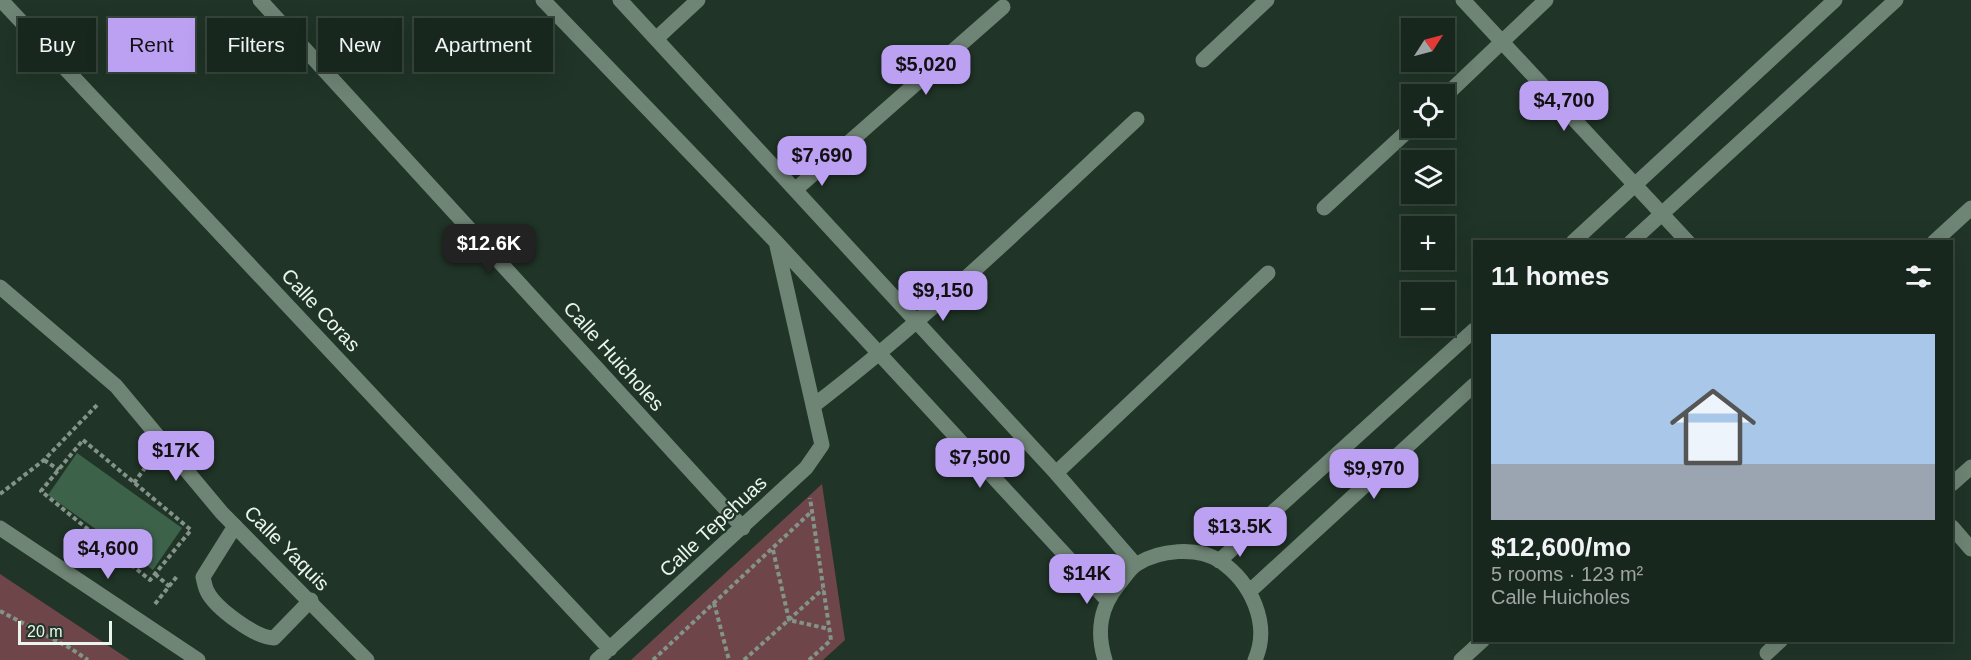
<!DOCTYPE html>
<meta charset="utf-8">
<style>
:root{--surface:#18271d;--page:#212f26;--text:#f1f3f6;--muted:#9fa5a4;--line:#36443b;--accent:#bca0f2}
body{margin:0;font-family:Arial,sans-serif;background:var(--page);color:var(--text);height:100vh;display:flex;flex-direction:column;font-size:22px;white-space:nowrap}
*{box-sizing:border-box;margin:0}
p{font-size:20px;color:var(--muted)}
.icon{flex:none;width:33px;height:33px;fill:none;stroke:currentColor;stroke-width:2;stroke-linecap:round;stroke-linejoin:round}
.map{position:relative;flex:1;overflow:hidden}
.side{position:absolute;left:1473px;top:240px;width:480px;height:402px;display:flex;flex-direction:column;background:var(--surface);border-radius:0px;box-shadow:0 6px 24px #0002,0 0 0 2px var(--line)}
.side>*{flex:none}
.banner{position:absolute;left:18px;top:18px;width:570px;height:54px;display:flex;gap:12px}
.needle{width:39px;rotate:54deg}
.controls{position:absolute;left:1401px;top:18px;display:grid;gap:12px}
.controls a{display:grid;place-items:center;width:54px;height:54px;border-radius:0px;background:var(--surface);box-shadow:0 6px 24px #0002,0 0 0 2px var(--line);font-size:30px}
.scale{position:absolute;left:18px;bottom:15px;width:94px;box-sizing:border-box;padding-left:6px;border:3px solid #eaf6ed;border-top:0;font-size:16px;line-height:21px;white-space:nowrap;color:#eaf6ed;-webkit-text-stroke:4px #203427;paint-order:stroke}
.price{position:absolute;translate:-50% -51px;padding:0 14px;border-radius:12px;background:var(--accent);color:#111;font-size:20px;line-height:39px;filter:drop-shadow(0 2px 3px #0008)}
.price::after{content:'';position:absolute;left:50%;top:36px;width:18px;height:14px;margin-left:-9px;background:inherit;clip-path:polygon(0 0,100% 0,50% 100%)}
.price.selected{background:#222;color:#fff}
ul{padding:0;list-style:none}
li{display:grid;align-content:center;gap:12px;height:318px;padding:0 18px}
li span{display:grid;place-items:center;height:186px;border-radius:0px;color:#555}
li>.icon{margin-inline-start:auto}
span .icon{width:108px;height:108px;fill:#fffc;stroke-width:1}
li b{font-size:26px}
h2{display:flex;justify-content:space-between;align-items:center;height:72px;padding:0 18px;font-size:26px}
.pill{padding:0 21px;border-radius:0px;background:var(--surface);box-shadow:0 6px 24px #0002,0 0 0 2px var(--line);font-size:21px;line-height:54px}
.pill.selected{background:var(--accent);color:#111}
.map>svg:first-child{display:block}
</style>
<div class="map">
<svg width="1971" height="660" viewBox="0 0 1971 660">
<rect width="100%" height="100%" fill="#203427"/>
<!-- green -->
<path fill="#6e4548" d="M822,484l23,156 -22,20h-192z
M0,574l130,86h-130z"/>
<!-- building -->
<path fill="#3c6349" d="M77,453l105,75 -29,42 -105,-75z"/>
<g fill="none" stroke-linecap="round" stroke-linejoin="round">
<!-- path -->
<path stroke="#839388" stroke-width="4" stroke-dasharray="4.5 3" stroke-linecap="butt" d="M83,440l108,90 -41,50 -109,-89z
M44,460l15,10
M134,483l16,-22
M0,494l44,-34 55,-57
M72,550l20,-18
M773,550l16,70 40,9
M155,574l15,13
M714,603l15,57
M155,604l23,-29
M0,611l70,37 18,12
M653,660l158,-148
M744,660l79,-71
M809,660l22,-20 -21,-142"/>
<!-- lane -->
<path stroke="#6e8474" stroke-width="15" d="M235,526l-32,51c1,4 2,10 4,14 8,17 49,47 67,47l37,-38"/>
<!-- street -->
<path stroke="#6e8474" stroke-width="15" d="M1,0l609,649
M260,0l483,528
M543,0l234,243 329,356
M620,0l436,473 79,91
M1463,0l225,242
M657,38l41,-38
M1203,60l64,-60
M1444,97l102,-97
M796,189l207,-182
M1324,208l88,-81
M1573,242l262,-242
M1631,242l265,-242
M1934,242l37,-34
M0,287l116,99 106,127 145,147
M813,406c115,-88 218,-188 324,-287
M1056,473l212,-200
M1952,484l19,-17
M1952,527l19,22
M1219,561l255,-231
M1250,591l224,-206
M1767,653l14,-13
M597,660l209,-192 16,-23 -45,-199
M1105,660c-9,-29 -5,-53 14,-76 5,-6 11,-16 18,-20 22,-14 60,-18 83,-3 31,21 51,63 35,99
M1461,660l22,-20"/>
<!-- secondary -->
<path stroke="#6e8474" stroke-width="15" d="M0,528l198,132"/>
</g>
<g text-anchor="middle" stroke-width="4.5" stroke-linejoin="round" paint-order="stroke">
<!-- street labels -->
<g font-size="20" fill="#eaf6ed" stroke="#203427">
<text transform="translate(321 310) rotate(47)" y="7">Calle Coras</text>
<text transform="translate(614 356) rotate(48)" y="7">Calle Huicholes</text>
<text transform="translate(713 526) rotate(-43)" y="7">Calle Tepehuas</text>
<text transform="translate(287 548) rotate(45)" y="7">Calle Yaquis</text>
</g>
</g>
</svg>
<div class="controls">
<a><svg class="needle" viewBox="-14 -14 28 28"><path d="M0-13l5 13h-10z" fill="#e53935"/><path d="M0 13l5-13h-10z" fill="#9fa5a4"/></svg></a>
<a><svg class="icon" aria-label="locate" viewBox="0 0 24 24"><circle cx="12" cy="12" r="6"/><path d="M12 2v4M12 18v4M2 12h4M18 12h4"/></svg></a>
<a><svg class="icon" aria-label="layers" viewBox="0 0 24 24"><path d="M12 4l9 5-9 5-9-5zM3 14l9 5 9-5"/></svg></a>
<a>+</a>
<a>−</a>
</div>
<div class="scale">20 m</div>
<b class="price" style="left:926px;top:96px">$5,020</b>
<b class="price" style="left:1564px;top:132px">$4,700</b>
<b class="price" style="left:822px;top:187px">$7,690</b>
<b class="price selected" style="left:489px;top:275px">$12.6K</b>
<b class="price" style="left:943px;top:322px">$9,150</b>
<b class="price" style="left:176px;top:482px">$17K</b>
<b class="price" style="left:980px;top:489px">$7,500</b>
<b class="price" style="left:1374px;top:500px">$9,970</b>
<b class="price" style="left:1240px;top:558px">$13.5K</b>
<b class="price" style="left:108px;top:580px">$4,600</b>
<b class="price" style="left:1087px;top:605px">$14K</b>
<div class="banner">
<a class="pill">Buy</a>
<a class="pill selected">Rent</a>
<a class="pill">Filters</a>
<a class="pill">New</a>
<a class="pill">Apartment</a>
</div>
<section class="side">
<h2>11 homes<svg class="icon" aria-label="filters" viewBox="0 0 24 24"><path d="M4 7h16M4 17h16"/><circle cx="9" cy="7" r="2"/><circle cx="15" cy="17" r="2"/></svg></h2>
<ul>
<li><span style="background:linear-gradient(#a9c7e8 70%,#9aa5b1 0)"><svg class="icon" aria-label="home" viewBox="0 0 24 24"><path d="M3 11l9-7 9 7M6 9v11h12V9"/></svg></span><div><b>$12,600/mo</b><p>5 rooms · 123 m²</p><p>Calle Huicholes</p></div></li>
</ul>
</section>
</div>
